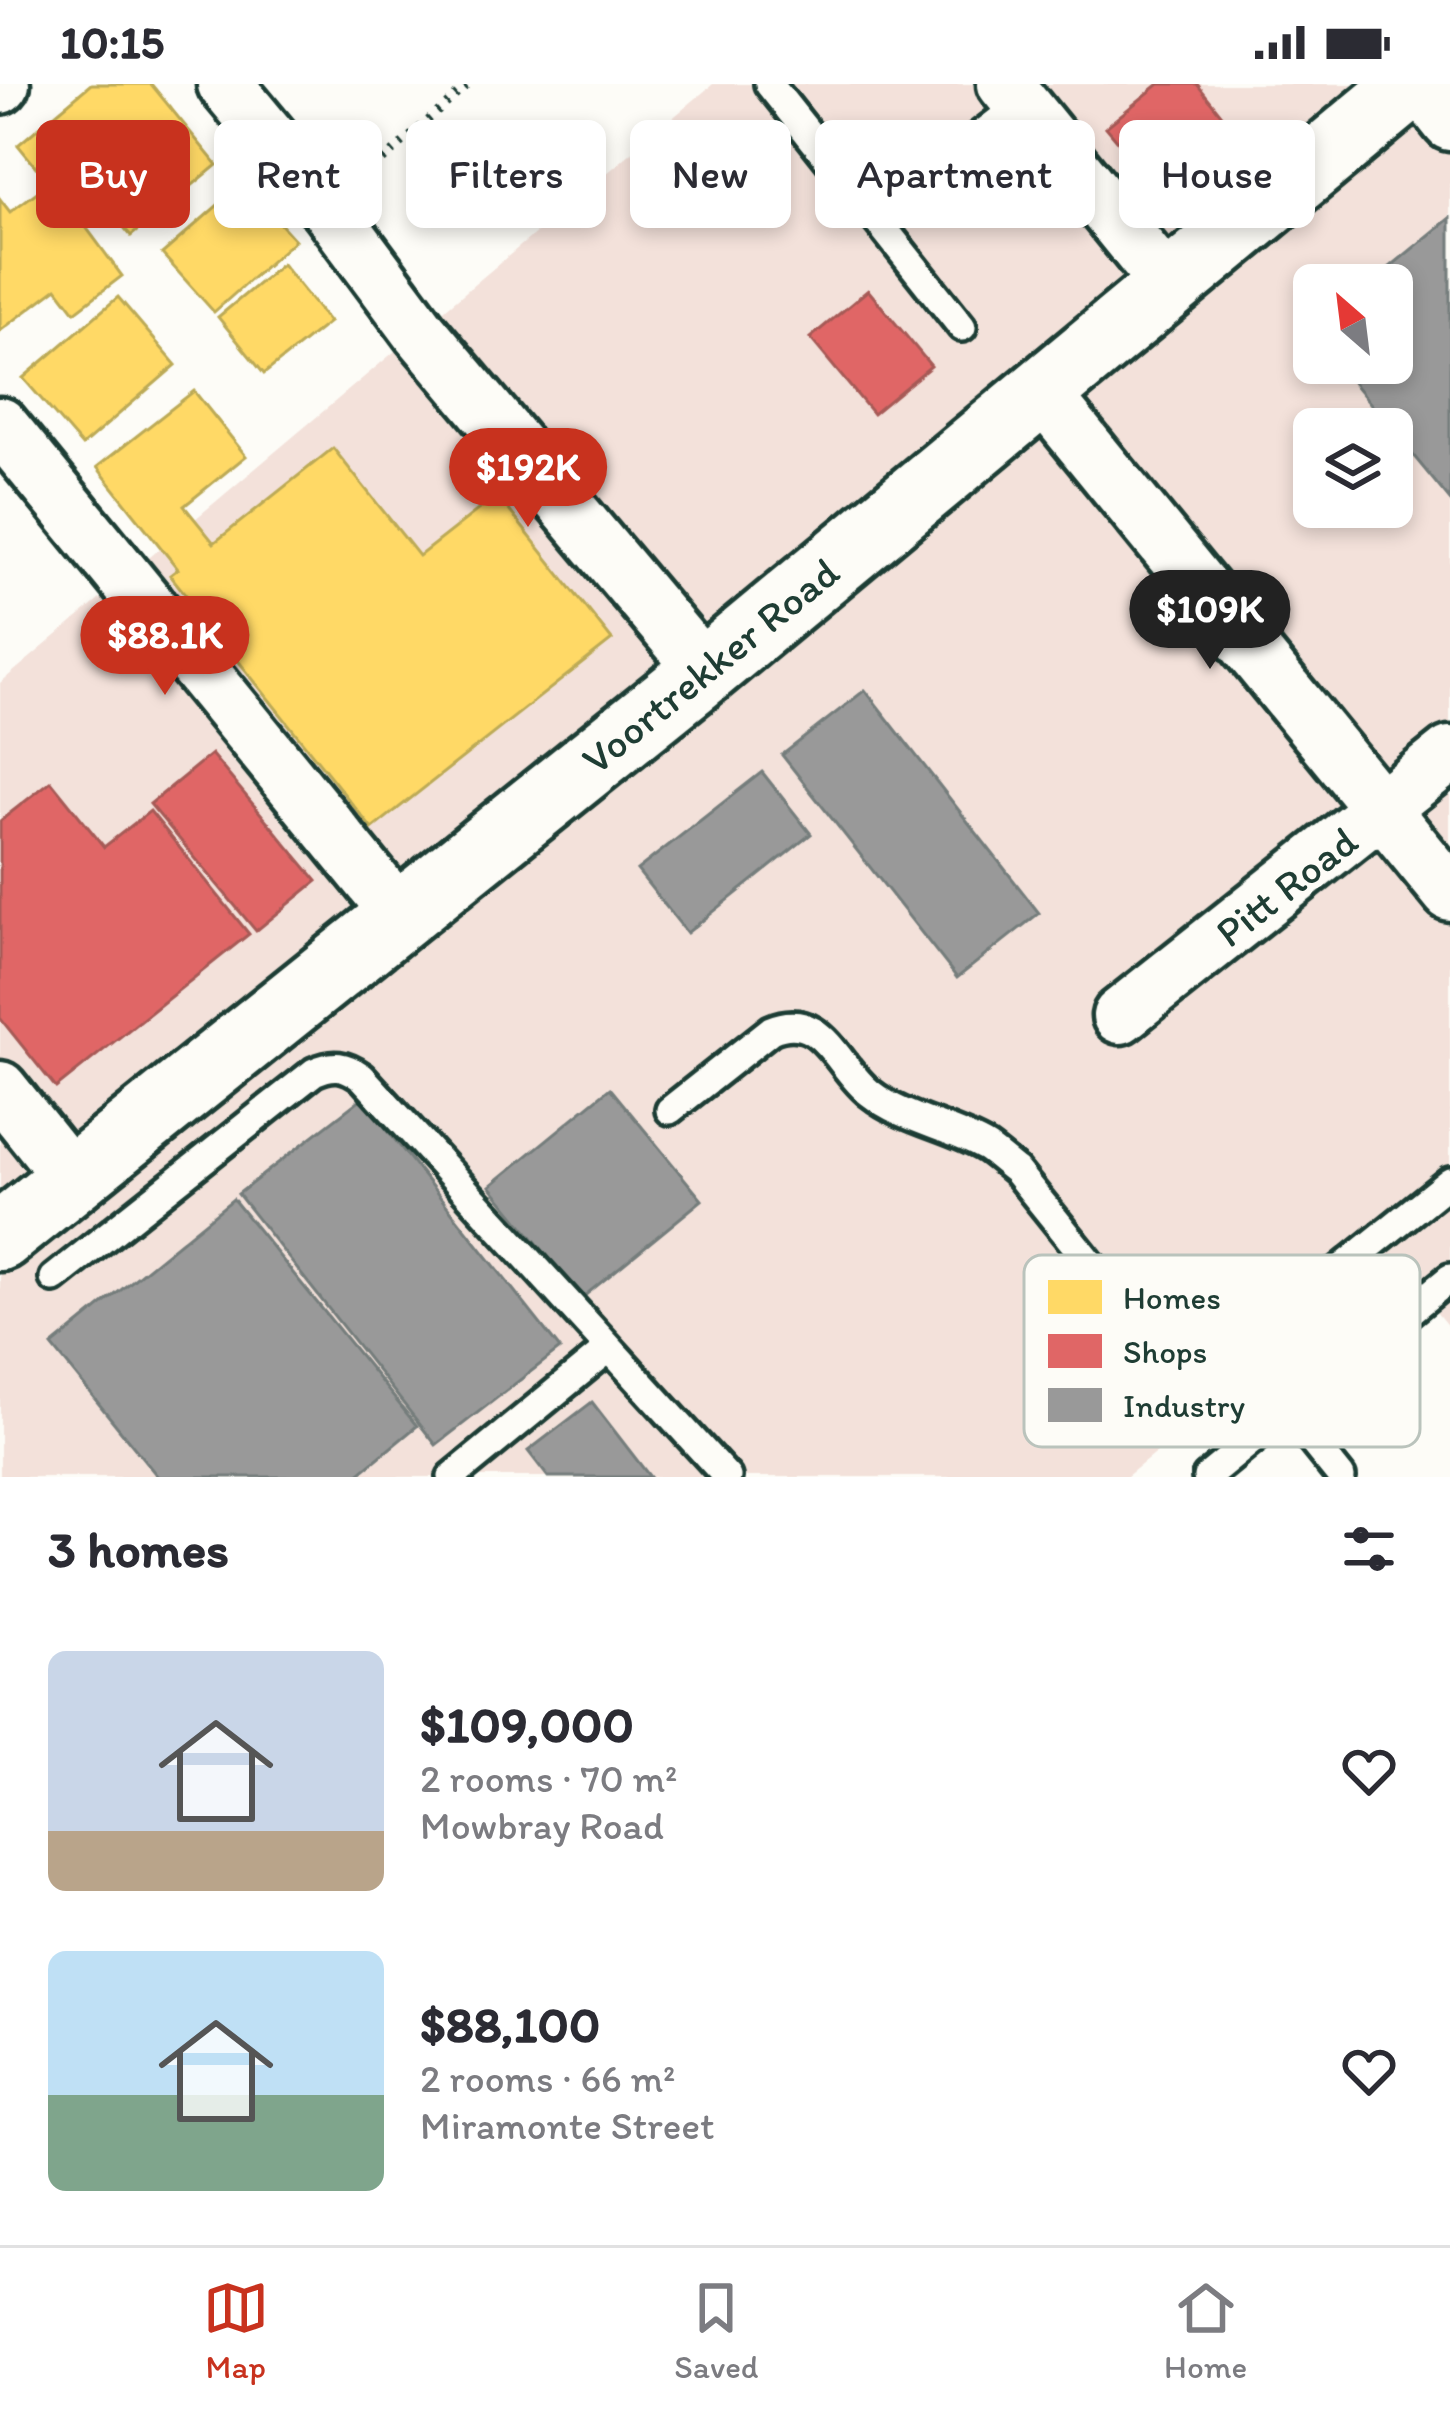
<!DOCTYPE html>
<meta charset="utf-8">
<style>
:root{--surface:#fff;--page:#f2f2f3;--text:#2b2b33;--muted:#7c7c81;--line:#e1e1e2;--accent:#c8321e}
body{margin:0;font-family:Itim,sans-serif;background:var(--page);color:var(--text);height:100vh;display:flex;flex-direction:column;font-size:45px;white-space:nowrap}
*{box-sizing:border-box;margin:0}
p{font-size:39px;color:var(--muted)}
.icon{flex:none;width:66px;height:66px;fill:none;stroke:currentColor;stroke-width:2;stroke-linecap:round;stroke-linejoin:round}
.map{position:relative;height:1393px;overflow:hidden}
.sheet{display:flex;flex-direction:column;background:var(--surface);flex:1}
.sheet>*{flex:none}
.top-card{position:absolute;left:36px;top:36px;width:1380px;height:108px;display:flex;gap:24px}
.needle{width:78px;rotate:332deg}
.controls{position:absolute;left:1293px;top:180px;display:grid;gap:24px}
.controls a{display:grid;place-items:center;width:120px;height:120px;border-radius:18px;background:var(--surface);box-shadow:0 6px 18px #0003;font-size:60px}
.price{position:absolute;translate:-50% -102px;padding:0 27px;border-radius:42px;background:var(--accent);color:#fff;font-size:39px;line-height:78px;filter:drop-shadow(0 3px 6px #0008)}
.price::after{content:'';position:absolute;left:50%;top:72px;width:36px;height:27px;margin-left:-18px;background:inherit;clip-path:polygon(0 0,100% 0,50% 100%)}
.price.selected{background:#222;color:#fff}
ul{padding:0;list-style:none}
li{display:flex;align-items:center;gap:36px;height:300px;padding:0 48px}
li span{display:grid;place-items:center;flex:none;width:336px;height:240px;border-radius:18px;color:#555}
li>.icon{margin-inline-start:auto}
span .icon{width:144px;height:144px;fill:#fffc;stroke-width:1}
li b{font-size:51px}
h2{display:flex;justify-content:space-between;align-items:center;height:144px;padding:0 48px;font-size:51px}
.chip{padding:0 42px;border-radius:18px;background:var(--surface);box-shadow:0 6px 18px #0003;font-size:42px;line-height:108px}
.chip.selected{background:var(--accent);color:#fff}
.status{display:flex;justify-content:space-between;align-items:center;height:84px;padding:0 60px;background:var(--surface);direction:ltr}
.status svg{height:33px;fill:currentColor}
.tab-bar{display:flex;justify-content:space-around;align-items:center;height:168px;border-top:3px solid var(--line);background:var(--surface);font-size:33px;color:var(--muted)}
.tab-bar a{display:grid;justify-items:center;gap:6px}
.tab-bar .selected{color:var(--accent)}
.map>svg:first-child{display:block}
</style>
<div class="status"><b>10:15</b><svg viewBox="0 0 49 12"><path d="M0 12V9h3v3zM5 12V6h3v6zM10 12V3h3v9zM15 12V0h3v12zM26 1h20v11H26zM47 4h2v5h-2z"/></svg></div>
<div class="map">
<svg width="1450" height="1393" viewBox="0 0 1450 1393">
<rect width="100%" height="100%" fill="#fdfcf7"/>
<filter id="ink" filterUnits="userSpaceOnUse"><feTurbulence type="fractalNoise" baseFrequency=".00833" numOctaves="2"/><feDisplacementMap in="SourceGraphic" scale="24" xChannelSelector="R" yChannelSelector="G"/><feConvolveMatrix kernelMatrix="1 2 1 2 8 2 1 2 1" color-interpolation-filters="sRGB"/></filter>
<g filter="url(#ink)">
<!-- built -->
<path fill="#f3e1da" fill-rule="evenodd" d="M713,0h737v1245l-57,-69 -267,217h-1126v-794zM1314,201h78v78h-78zM1314,345h78v78h-78z"/>
<!-- homes -->
<path fill="#ffd966" stroke="#bcaa57" stroke-width="3" d="M91,0h60l66,81 -86,71 -31,-37 24,-20 -15,-19 -23,20 -28,-32 -22,19 -18,-22z
M52,97l70,95 -47,36 -18,-24 -57,43v-132l10,13z
M227,113l25,27 16,-14 27,30 -81,72 -52,-58z
M282,180l47,58 -65,52 -46,-57z
M118,213l58,68 -94,81 -59,-68z
M194,307l52,65 -62,50 30,37 119,-95 86,108 78,-61 115,145 -240,189 -202,-254 8,-6 -81,-102z"/>
<!-- shops -->
<path fill="#e06666" stroke="#a65a57" stroke-width="3" d="M1159,0h38l44,55 -74,61 -61,-73z
M868,206l63,76 -58,48 -63,-76z
M211,670l106,127 -61,50 -106,-127z
M51,697l53,66 46,-36 99,123 -193,154 -56,-70v-197z"/>
<!-- industry -->
<path fill="#999" stroke="#747d7b" stroke-width="3" d="M1450,134v282l-113,-137h55v-78h-24z
M865,606l174,223 -82,65 -175,-223z
M762,688l49,62 -124,99 -50,-63z
M610,1004l92,112 -120,98 -92,-112z
M362,1014l198,251 -124,96 -198,-251z
M233,1115l184,227 -62,51h-197l-106,-131z
M592,1318l58,75h-102l-20,-26z"/>
<g fill="none" stroke-linecap="round" stroke-linejoin="round">
<!-- service casing -->
<g stroke="#1f3d34" stroke-width="36">
<path id="service" d="M769,0l193,243
M875,132l146,-112
M670,1026l101,-80c51,-22 65,36 99,63 34,27 80,33 117,55 10,7 20,16 29,23l155,193c17,12 28,13 47,4l232,-187
M54,1194l260,-206c20,-9 31,-7 48,5l365,400
M1288,1327l53,66
M452,1393l156,-128
M1207,1393l243,-199"/>
</g>
<!-- minor casing -->
<g stroke="#1f3d34" stroke-width="63">
<path id="minor" d="M225,0l103,124 92,124 285,339
M1005,0l164,202
M1419,0l31,39
M0,2l2,-2
M1041,308l409,501
M0,341l400,490
M1120,932l330,-262
M0,1005l72,90"/>
</g>
<!-- primary casing -->
<g stroke="#1f3d34" stroke-width="75">
<path id="primary" d="M0,1153l705,-566 707,-587"/>
</g>
<!-- path -->
<path stroke="#1f3d34" stroke-width="8" stroke-dasharray="3 9" stroke-linecap="butt" d="M365,92l104,-92"/>
<!-- service -->
<use href="#service" stroke="#fdfcf7" stroke-width="27"/>
<!-- minor -->
<use href="#minor" stroke="#fdfcf7" stroke-width="54"/>
<!-- primary -->
<use href="#primary" stroke="#fdfcf7" stroke-width="66"/>
</g>
</g>
<g text-anchor="middle" stroke-width="12" stroke-linejoin="round" paint-order="stroke">
<!-- street labels -->
<g font-size="42" fill="#1f3d34" stroke="#fdfcf7">
<text transform="translate(710 581) rotate(-39)" y="15">Voortrekker Road</text>
<text transform="translate(1286 802) rotate(-38)" y="15">Pitt Road</text>
</g>
</g>
<!-- legend -->
<rect x="1024" y="1171" width="396" height="192" rx="18" fill="#fdfcf7" stroke="#bac3bc" stroke-width="3"/>
<rect x="1048" y="1196" width="54" height="34" fill="#ffd966"/>
<rect x="1048" y="1250" width="54" height="34" fill="#e06666"/>
<rect x="1048" y="1304" width="54" height="34" fill="#999"/>
<g font-size="33" fill="#1f3d34">
<text x="1123" y="1225">Homes</text>
<text x="1123" y="1279">Shops</text>
<text x="1123" y="1333">Industry</text>
</g>
</svg>
<div class="controls">
<a><svg class="needle" viewBox="-14 -14 28 28"><path d="M0-13l5 13h-10z" fill="#e53935"/><path d="M0 13l5-13h-10z" fill="#7c7c81"/></svg></a>
<a><svg class="icon" aria-label="layers" viewBox="0 0 24 24"><path d="M12 4l9 5-9 5-9-5zM3 14l9 5 9-5"/></svg></a>
</div>
<b class="price" style="left:528px;top:446px">$192K</b>
<b class="price selected" style="left:1210px;top:588px">$109K</b>
<b class="price" style="left:165px;top:614px">$88.1K</b>
<div class="top-card">
<a class="chip selected">Buy</a>
<a class="chip">Rent</a>
<a class="chip">Filters</a>
<a class="chip">New</a>
<a class="chip">Apartment</a>
<a class="chip">House</a>
</div>
</div>
<section class="sheet">
<h2>3 homes<svg class="icon" aria-label="filters" viewBox="0 0 24 24"><path d="M4 7h16M4 17h16"/><circle cx="9" cy="7" r="2"/><circle cx="15" cy="17" r="2"/></svg></h2>
<ul>
<li><span style="background:linear-gradient(#c9d6e8 75%,#b9a48a 0)"><svg class="icon" aria-label="home" viewBox="0 0 24 24"><path d="M3 11l9-7 9 7M6 9v11h12V9"/></svg></span><div><b>$109,000</b><p>2 rooms · 70 m²</p><p>Mowbray Road</p></div><svg class="icon" aria-label="heart" viewBox="0 0 24 24"><path d="M12 20l-8-8c-3-5 5-10 8-4 3-6 11-1 8 4z"/></svg></li>
<li><span style="background:linear-gradient(#bfe0f5 60%,#7fa58c 0)"><svg class="icon" aria-label="home" viewBox="0 0 24 24"><path d="M3 11l9-7 9 7M6 9v11h12V9"/></svg></span><div><b>$88,100</b><p>2 rooms · 66 m²</p><p>Miramonte Street</p></div><svg class="icon" aria-label="heart" viewBox="0 0 24 24"><path d="M12 20l-8-8c-3-5 5-10 8-4 3-6 11-1 8 4z"/></svg></li>
</ul>
</section>
<nav class="tab-bar">
<a class="selected"><svg class="icon" aria-label="map" viewBox="0 0 24 24"><path d="M3 6l6-2 6 2 6-2v14l-6 2-6-2-6 2zM9 4v14M15 6v14"/></svg>Map</a>
<a><svg class="icon" aria-label="saved" viewBox="0 0 24 24"><path d="M7 4h10v16l-5-4-5 4z"/></svg>Saved</a>
<a><svg class="icon" aria-label="home" viewBox="0 0 24 24"><path d="M3 11l9-7 9 7M6 9v11h12V9"/></svg>Home</a>
</nav>
